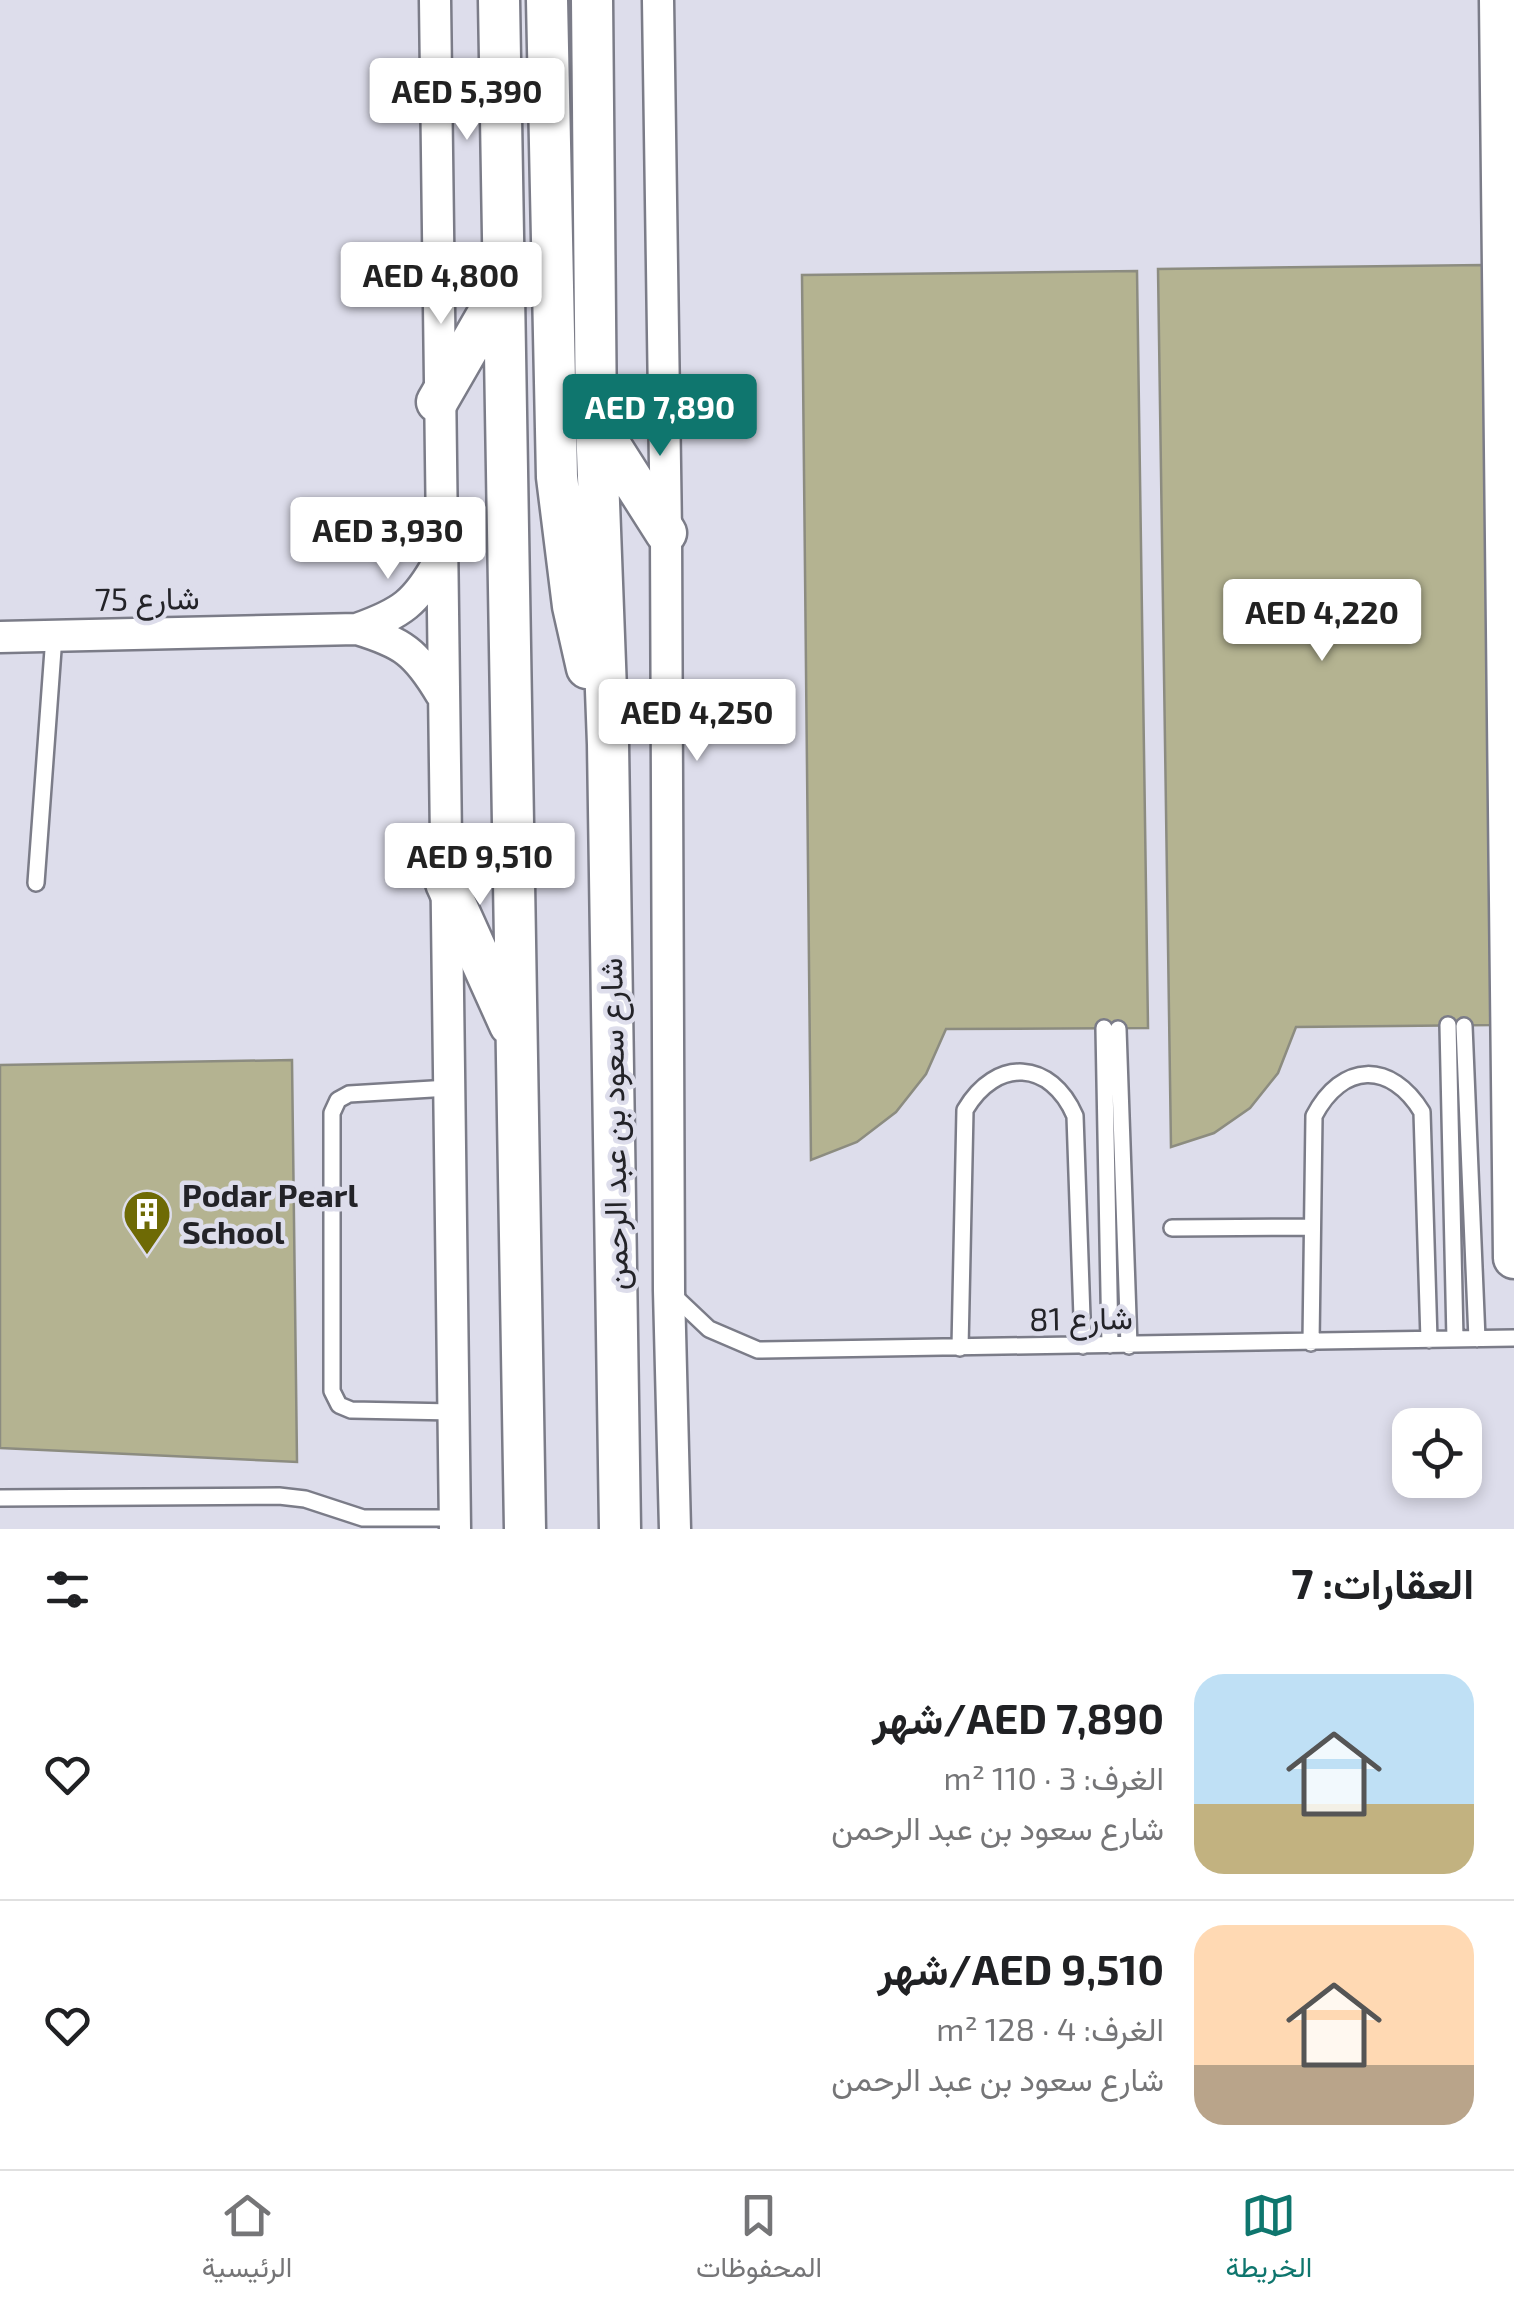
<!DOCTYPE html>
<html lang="ar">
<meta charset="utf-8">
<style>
:root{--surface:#fff;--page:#f2f2f2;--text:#202124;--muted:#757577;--line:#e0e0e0;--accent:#0f766e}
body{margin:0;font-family:"Exo 2",Vazirmatn,sans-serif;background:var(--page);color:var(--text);direction:rtl;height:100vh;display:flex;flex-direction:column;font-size:38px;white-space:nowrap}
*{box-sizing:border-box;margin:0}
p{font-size:32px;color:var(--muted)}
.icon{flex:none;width:55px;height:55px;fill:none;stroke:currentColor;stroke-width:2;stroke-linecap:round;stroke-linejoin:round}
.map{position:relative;height:1529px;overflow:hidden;direction:ltr}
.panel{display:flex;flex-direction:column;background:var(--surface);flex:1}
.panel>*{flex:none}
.buttons{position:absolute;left:1392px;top:1408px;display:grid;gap:20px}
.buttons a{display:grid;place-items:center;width:90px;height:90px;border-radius:20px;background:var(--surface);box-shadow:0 5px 15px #0003;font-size:50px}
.price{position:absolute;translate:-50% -85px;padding:0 22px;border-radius:10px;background:#fff;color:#222;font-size:32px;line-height:65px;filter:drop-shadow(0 2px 5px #0008)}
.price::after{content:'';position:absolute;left:50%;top:60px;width:30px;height:22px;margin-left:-15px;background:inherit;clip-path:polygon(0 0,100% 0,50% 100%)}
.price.selected{background:var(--accent);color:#fff}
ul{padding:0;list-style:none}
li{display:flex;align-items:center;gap:30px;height:250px;padding:0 40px}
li+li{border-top:2px solid var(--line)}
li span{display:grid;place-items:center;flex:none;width:280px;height:200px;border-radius:30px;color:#555}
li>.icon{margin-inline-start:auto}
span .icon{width:120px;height:120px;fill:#fffc;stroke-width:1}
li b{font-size:42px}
h2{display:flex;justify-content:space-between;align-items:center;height:120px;padding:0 40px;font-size:42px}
.dock{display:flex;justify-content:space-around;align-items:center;height:140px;border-top:2px solid var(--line);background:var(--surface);font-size:28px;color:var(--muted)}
.dock a{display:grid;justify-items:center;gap:5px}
.dock .selected{color:var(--accent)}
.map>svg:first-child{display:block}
</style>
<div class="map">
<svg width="1514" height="1529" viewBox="0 0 1514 1529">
<rect width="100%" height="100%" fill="#ddddeb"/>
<!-- building -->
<path fill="#b4b391" stroke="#8c8c80" stroke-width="2.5" d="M1483,265l10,760 -197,2 -18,46 -28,35 -36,25 -43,14 -13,-878z
M1137,271l11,757 -202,1 -20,45 -30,38 -39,30 -46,18 -9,-885z
M292,1060l5,402 -297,-14v-383z"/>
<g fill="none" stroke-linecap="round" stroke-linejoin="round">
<!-- lane casing -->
<g stroke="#7b7c88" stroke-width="20">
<path id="lane" d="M36,883l18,-247
M1448,1025l7,314
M1464,1026l13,313
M1104,1028l6,317
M1118,1029l11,317
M449,1088l-100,6 -11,6 -6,13v278l7,14 12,5 103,2
M1172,1228l140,-1
M672,1294l37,35 49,21 756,-12
M1311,1343l3,-227c28,-54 77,-55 108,-4l7,228
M960,1348l5,-238c31,-53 86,-50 110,6l8,230
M0,1498l279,-2 26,3 58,19h92"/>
</g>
<!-- street casing -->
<g stroke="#7b7c88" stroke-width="35">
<path id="street" d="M435,0l20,1529
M658,0l8,533 3,758 6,238
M357,629c45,-16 59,-26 82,-68
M0,637l357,-8c46,14 59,23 84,65"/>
</g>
<!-- secondary casing -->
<g stroke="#7b7c88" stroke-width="45">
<path id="secondary" d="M499,0l26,1529
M547,0l10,477 16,129 14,62
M592,0l4,423 12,321 12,785
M1500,0l14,1258
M437,402l67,-116
M598,426l68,107
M446,883l64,142"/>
</g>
<!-- lane -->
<use href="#lane" stroke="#fff" stroke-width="15"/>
<!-- street -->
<use href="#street" stroke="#fff" stroke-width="30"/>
<!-- secondary -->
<use href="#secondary" stroke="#fff" stroke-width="40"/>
</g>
<!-- icons -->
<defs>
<g id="building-pin" transform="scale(2.5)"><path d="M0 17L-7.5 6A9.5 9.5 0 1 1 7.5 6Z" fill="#6e6a05" stroke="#ddddeb"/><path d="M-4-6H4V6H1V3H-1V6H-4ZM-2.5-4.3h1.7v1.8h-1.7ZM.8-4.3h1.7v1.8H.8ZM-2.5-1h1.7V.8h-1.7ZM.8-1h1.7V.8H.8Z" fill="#fff"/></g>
</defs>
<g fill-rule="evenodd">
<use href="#building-pin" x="147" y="1214"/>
</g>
<g text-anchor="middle" stroke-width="9" stroke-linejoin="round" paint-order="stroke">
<!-- street labels -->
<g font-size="32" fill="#232328" stroke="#ddddeb">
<text transform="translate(147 599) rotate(-1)" y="11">شارع 75</text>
<text transform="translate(614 1124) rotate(-91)" y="11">شارع سعود بن عبد الرحمن</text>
<text transform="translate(1081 1319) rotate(-1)" y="11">شارع 81</text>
</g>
<!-- poi labels -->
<g font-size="32" font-weight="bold" fill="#232328" stroke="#ddddeb" text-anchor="start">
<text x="182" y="1207">Podar Pearl<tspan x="182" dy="37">School</tspan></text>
</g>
</g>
</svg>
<div class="buttons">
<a><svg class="icon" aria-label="locate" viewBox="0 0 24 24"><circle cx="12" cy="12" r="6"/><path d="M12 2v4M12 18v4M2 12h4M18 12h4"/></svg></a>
</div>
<b class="price" style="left:467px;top:143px">AED 5,390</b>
<b class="price" style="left:441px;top:327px">AED 4,800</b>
<b class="price selected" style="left:660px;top:459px">AED 7,890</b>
<b class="price" style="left:388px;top:582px">AED 3,930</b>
<b class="price" style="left:1322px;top:664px">AED 4,220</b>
<b class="price" style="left:697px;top:764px">AED 4,250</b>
<b class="price" style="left:480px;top:908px">AED 9,510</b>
</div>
<section class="panel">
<h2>العقارات: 7<svg class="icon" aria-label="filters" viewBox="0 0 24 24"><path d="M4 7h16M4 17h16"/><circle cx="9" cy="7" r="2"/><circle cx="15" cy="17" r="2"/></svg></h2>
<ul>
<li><span style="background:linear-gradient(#bfe0f5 65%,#c2b280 0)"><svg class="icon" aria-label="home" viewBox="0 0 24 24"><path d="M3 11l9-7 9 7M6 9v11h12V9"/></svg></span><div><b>AED 7,890/شهر</b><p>الغرف: 3 · 110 m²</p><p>شارع سعود بن عبد الرحمن</p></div><svg class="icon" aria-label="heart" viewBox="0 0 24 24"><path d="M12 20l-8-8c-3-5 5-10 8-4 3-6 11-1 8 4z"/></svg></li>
<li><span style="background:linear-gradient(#ffd9b3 70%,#b9a48a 0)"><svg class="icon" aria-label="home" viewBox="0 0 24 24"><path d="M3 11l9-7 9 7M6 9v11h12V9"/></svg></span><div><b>AED 9,510/شهر</b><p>الغرف: 4 · 128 m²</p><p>شارع سعود بن عبد الرحمن</p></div><svg class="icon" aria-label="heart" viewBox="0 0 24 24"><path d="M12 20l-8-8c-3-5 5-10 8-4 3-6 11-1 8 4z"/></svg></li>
</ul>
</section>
<nav class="dock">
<a class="selected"><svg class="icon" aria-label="map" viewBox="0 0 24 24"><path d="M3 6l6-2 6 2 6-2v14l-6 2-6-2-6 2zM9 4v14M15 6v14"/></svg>الخريطة</a>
<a><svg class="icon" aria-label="saved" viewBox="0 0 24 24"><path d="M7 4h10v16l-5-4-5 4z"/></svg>المحفوظات</a>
<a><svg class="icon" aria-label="home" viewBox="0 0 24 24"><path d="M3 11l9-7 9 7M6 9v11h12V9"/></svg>الرئيسية</a>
</nav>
